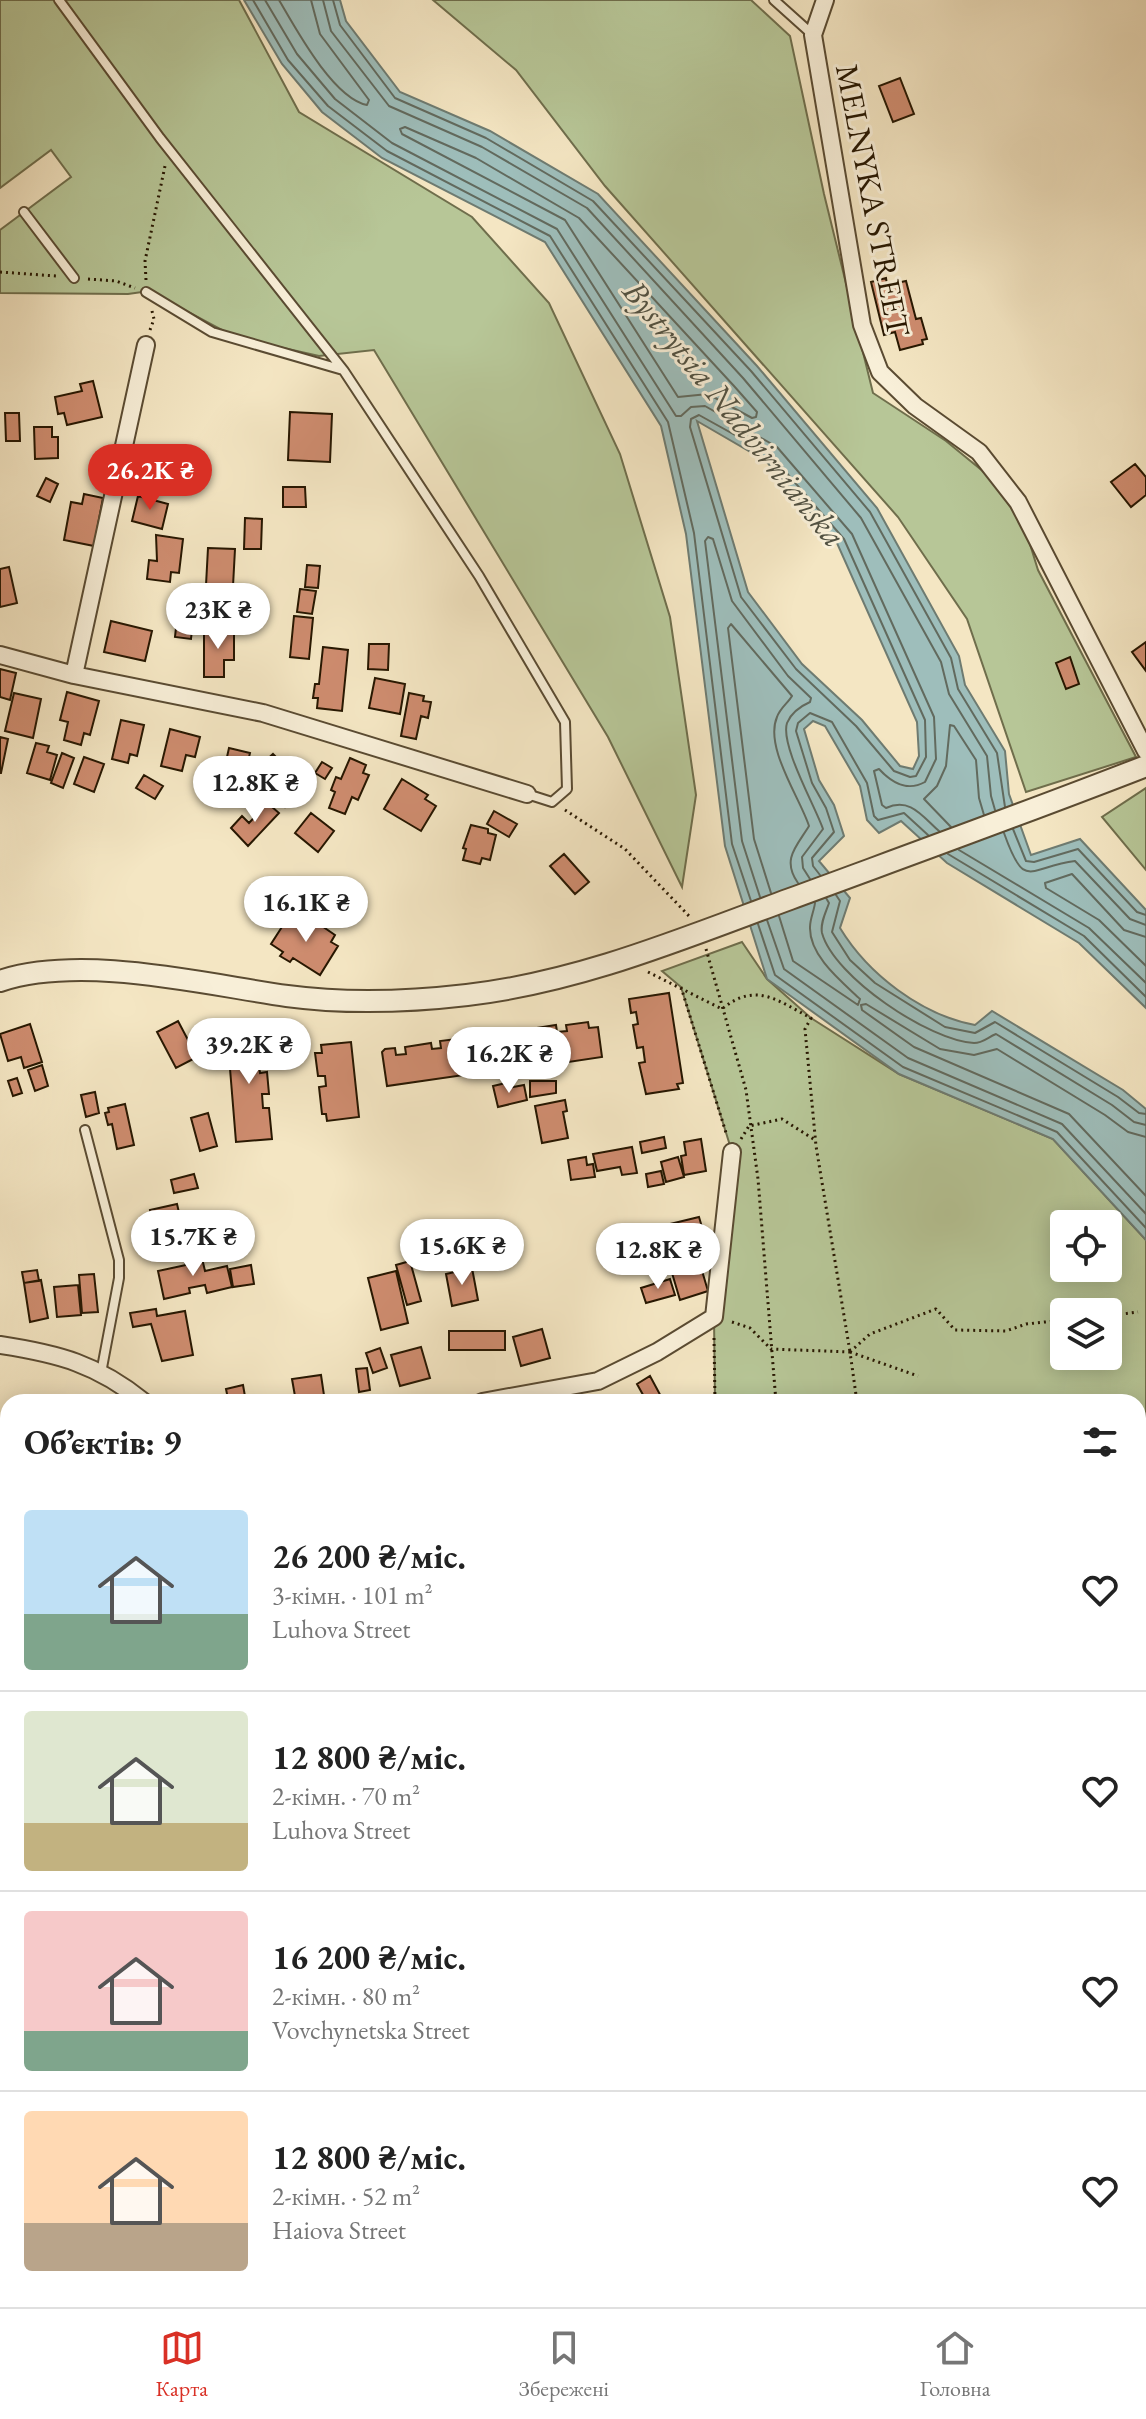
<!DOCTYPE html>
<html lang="uk">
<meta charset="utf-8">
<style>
:root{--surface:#fff;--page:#f2f2f2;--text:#222;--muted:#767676;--line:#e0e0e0;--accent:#d93025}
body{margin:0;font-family:"EB Garamond",serif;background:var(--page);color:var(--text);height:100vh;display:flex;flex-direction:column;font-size:30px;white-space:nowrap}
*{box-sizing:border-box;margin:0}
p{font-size:26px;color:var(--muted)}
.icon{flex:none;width:44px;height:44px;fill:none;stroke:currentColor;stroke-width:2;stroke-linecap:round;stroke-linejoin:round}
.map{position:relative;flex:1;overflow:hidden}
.side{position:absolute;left:0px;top:1394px;width:1146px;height:914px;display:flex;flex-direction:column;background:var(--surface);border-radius:24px 24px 0 0;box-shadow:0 4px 20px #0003}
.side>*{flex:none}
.buttons{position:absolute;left:1050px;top:1210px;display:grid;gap:16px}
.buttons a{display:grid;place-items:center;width:72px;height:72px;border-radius:8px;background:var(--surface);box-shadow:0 4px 20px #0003;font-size:40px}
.price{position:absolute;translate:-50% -68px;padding:0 18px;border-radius:28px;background:#fff;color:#222;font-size:26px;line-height:52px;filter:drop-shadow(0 2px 4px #0008)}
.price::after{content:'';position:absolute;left:50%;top:48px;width:24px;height:18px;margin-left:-12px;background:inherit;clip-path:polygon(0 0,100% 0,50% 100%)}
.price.on{background:var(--accent);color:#fff}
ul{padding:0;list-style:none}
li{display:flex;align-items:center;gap:24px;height:200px;padding:0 24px}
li+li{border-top:2px solid var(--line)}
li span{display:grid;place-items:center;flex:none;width:224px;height:160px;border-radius:8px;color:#555}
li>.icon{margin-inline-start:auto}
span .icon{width:96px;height:96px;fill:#fffc;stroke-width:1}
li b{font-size:34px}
h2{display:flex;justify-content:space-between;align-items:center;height:96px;padding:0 24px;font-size:34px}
.dock{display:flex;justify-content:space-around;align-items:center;height:112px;border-top:2px solid var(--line);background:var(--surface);font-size:22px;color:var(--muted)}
.dock a{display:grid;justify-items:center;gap:4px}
.dock .on{color:var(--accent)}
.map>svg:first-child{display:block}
</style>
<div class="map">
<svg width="1146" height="2307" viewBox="0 0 1146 2307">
<rect width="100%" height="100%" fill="#f4e6c3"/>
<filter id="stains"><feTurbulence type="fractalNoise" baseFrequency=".0025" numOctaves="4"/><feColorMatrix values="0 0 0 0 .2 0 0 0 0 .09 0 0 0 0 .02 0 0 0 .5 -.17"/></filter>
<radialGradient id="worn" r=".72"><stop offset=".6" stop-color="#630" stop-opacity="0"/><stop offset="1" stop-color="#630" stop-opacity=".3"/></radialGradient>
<!-- green -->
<path fill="#b7c697" stroke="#6f6e4c" stroke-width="2" fill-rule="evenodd" d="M0,0h239l60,112 173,105 77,86 71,151 50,163 26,178 -14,92 -74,-150 -234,-387 -55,6 -84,-19 -86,-46 -21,3 -128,-1v-63l71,-53 -20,-27 -51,38z
M433,0h318l39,36 34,158 49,199 73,48 44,36 35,51 13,42 98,187 -110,35 -59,-173 -69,-102 -293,-331 -89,-116z
M1146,788v82l-44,-53z
M742,942l25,37 44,39 88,56 154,65 93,101v1067h-517v-7h509v-898h-423l-1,-85 18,-165 -51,-165 -19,-16zM1064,1224h44v44h-44zM1064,1312h44v44h-44z
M8,1720v73l-8,1v-73z"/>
<!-- water -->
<path fill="#9ebebb" stroke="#6e7b71" stroke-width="2" fill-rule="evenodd" d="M244,0h96l6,21 54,71 90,39 108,63 159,172 120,142 82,148 6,29 40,66 4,43 22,61 49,-16 66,71v98l-67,-65 -132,-80 -46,-42 -22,12 -12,-13 -7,-34 -35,-60 -12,-5 -9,8 15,51 15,25 10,31 -25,25 31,37 -10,30c28,46 81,87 135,97l17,-14 131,79 23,19v131l-93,-101 -154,-65 -132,-95 -42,-133 -39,-312 -25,-108 -116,-184 -163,-84 -60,-46 -40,-48zM697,421l69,40 71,82 80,179 2,34 -6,13 -13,-3 -38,-46 -60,-56 -54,-72z"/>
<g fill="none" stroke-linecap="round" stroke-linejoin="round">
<!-- shore -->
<path stroke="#626a5e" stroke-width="2" d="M253,0l35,60 40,46 59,45 163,85 118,186 26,111 38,311 19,57
M265,0l32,54 38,45 57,44 165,86 119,187h5l10,-9 14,-1 72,41 75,87 82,183 2,42 -11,23c-18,10 -33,1 -46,-13l-5,2 8,34 4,3c24,-11 36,8 53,23
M279,0c17,29 54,98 88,105l2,-5 -49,-66 -9,-34
M323,0l8,31 58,75 93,41 105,61 156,170 118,140 80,144 8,32 38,62 4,40 4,14
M333,0l7,25 55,73 91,40 107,63 158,170 119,141 81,146 7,31 39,64 8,54
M405,127l71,31 103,60 155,168 23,26 -1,5 -4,1 -44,-24 -30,3 -113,-177 -163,-86 -2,-5z
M699,415l72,40 73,84 81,181 1,37 -10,19 -6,1 -16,-6 -38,-45 -60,-57 -55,-72 -51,-170 1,-8z
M951,827l-27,-28 13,-13 9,-20 4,-41 4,1 22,34 3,38 5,17
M1013,829l13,32 8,1 44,-13 59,63 9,3
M1004,833c21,59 24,34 71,28l55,58 16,6
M959,850l130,78 57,55
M948,854l136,82 62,61
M820,875l-7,-9 -1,-8 22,-26 -8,-24 -14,-25 -16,-52 2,-8 12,-10 22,9 35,61 7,33 4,4 26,-7 24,22
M771,893l-17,-54 -26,-211 3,-4 61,72c-4,7 -12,12 -15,21 -13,30 23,81 32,109 -12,20 -28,33 -11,57
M836,895l4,6 -8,31 18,28 25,23 70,44 30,6 20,-11 123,75 21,16 7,1
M760,897l-18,-56 -37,-300 3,-4 5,2 19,62 56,75 23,22 -1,4c-9,4 -19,11 -23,21 -7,22 28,83 36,106l-21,28 1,11 7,11
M826,898l3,5c-3,9 -9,20 -7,30 12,44 108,108 152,110 9,0 14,-6 22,-9l116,71 22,17 12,3
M779,916l14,45 65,44 2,-6c-18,-17 -51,-43 -50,-72 0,-8 4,-16 5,-24
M767,920l17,49 124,89 154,66 84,90
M758,924l17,51 128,92 154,65 89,96
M1146,937l-22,-7 -52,-56 -27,9 1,5 53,32 47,46
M1146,1137l-18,-5 -23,-17 -108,-66 -23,6 -34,-6 -74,-45 -5,1 1,5 52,37 155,67 77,82"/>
</g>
<!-- building -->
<path fill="#ce8c6f" stroke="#271701" stroke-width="2" d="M900,78l14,36 -21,8 -14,-36z
M886,278l1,7 19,-4 10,38 5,-1 6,21 -5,1 1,4 -23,6 -5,-18 -11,3 -13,-53z
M93,381l9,36 -35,8 -3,-12 -6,1 -3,-17 27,-6 -2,-7z
M290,412l42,2 -2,48 -42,-2z
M5,413h14l1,28h-14z
M34,427h18v10h6v21l-23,1z
M1135,464l11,13v18l-15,12 -20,-25z
M46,478l12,6 -8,18 -13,-6z
M283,487h22l1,20h-23z
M84,494l19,4 -9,48 -30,-6 7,-38 11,2z
M138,496l30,8 -6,25 -30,-8z
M245,518l17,1 -1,30h-17z
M156,535l27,4 -4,34 -8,-1 -1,10 -23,-3 2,-19 8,1z
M208,548l27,1 -2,37 -27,-1z
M307,565l13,1 -2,22 -13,-1z
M9,567l8,36 -17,4v-38z
M300,589l16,2 -4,23 -15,-2z
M179,601l16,2 -4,36 -16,-2z
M199,604l33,2 -1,17 -33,-2z
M294,616l19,2 -4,41 -19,-2z
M111,621l41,10 -7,30 -41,-9z
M204,629h30v31h-10v17h-20z
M1146,642v29l-14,-19z
M369,644h20l-1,26 -20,-1z
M323,647l25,3 -6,61 -25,-3 1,-10h-5l2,-14h4z
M1070,657l9,27 -13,5 -10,-26z
M0,669l16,4 -6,27 -10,-3z
M375,678l30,6 -5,30 -31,-6z
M67,692l32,9 -9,34 -6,-2 -3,12 -17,-5 4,-18 -8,-2z
M14,693l27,6 -8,39 -28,-7z
M409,693l15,3 -1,5 8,1 -3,16 -7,-2 -5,23 -15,-3z
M121,720l23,5 -7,31 -7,-2 -2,9 -16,-4z
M170,729l30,8 -5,20 -9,-2 -4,16 -21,-5z
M0,737l8,2 -7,34h-1z
M36,743l13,3 -2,6 10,3 -7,25 -23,-7z
M229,748l21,5 -6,25 -16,-4 4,-16 -5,-1z
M62,753l12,5 -11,30 -12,-5z
M273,754l9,9 -10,11 -10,-10z
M84,757l20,7 -10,28 -20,-8z
M350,758l16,7 -3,8 6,2 -11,25 -6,-3 -7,17 -16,-6 6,-16 -4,-2 5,-13 5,2z
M293,762l18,18 -26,27 -11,-11 6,-7 -7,-6z
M322,762l10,6 -7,11 -10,-6z
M260,768l10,9 -10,11 -10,-9z
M144,775l19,11 -8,13 -19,-11z
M402,779l26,16 -3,4 11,7 -15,25 -37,-22z
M264,800l15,13 -31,33 -17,-18 11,-12 7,7 12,-13 -3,-4z
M494,811l23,13 -8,13 -22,-13z
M311,813l23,18 -16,21 -23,-19z
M471,825l17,4v4l8,2 -6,25 -8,-2 -2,6 -17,-4 3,-11 -3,-1z
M564,854l25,28 -14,12 -25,-28z
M289,916l21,9 3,-5 22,15 -4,7 7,4 -18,29 -27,-17 -3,4 -10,-6 3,-4 -12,-8z
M669,993l14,90 -6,1 2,5 -33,5 -7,-31 6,-1 -2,-15 -6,1 -4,-23 5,-1 -2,-12 -5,1 -2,-14z
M178,1021l19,36 -21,11 -19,-36z
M588,1022l1,6 9,-1 4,30 -108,16 -5,-33 5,-1 -1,-4 26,-4v5l12,-2 -1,-5 26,-4 1,7 10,-1 -1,-6z
M30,1024l12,38 -18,6 -3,-11 -13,4 -8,-27z
M205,1028l12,5 -9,19 -12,-6z
M262,1029l3,31h-7l2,13 7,-1 2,22h-7l1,14h6l3,31 -36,3 -9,-110z
M464,1038l1,7 8,-1 5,29 -91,13 -5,-34 3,-3 10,-1 1,7 10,-1 -1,-7 26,-4 1,6 9,-1 -1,-7z
M351,1042l8,75 -32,4 -1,-7h-4l-3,-27 7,-1 -1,-10h-7l-3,-23h7l-1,-8z
M42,1065l6,21 -13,5 -7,-21z
M17,1078l5,15 -9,3 -5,-15z
M530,1081h26v12l-26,4z
M506,1083l2,5 16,-3 3,15 -29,7 -5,-21z
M95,1092l4,21 -13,4 -5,-22z
M565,1100l2,11 -4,1 5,26 -26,5 -7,-37z
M125,1104l9,41 -17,4 -5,-25 -4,1 -3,-12 4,-1 -1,-4z
M208,1113l9,33 -17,5 -9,-33z
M664,1137l2,11 -24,5 -2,-11z
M701,1139l5,32 -22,4 -3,-19 5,-1 -2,-13z
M632,1147l5,26 -15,2 -2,-8 -23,4 -4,-17z
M586,1157l1,8 6,-1 2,13 -24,3 -3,-20z
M678,1157l6,20 -18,5 -5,-20z
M661,1171l3,13 -16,3 -2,-13z
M194,1174l4,14 -24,5 -3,-13z
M177,1204l7,30 -27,6 -7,-30z
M699,1217l5,17 -30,7 -4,-17z
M653,1230l9,33 -26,8 -10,-33z
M201,1254l4,17 22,-5 5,21 -25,6 -2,-8 -16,3 1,5 -26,6 -6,-28 28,-6 -2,-7z
M410,1261l11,40 -14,4 -11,-40z
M700,1264l8,27 -28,9 -8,-27z
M251,1265l3,19 -21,3 -3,-18z
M472,1268l6,32 -26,6 -6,-32z
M37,1270l2,11 -15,2 -2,-11z
M396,1271l12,52 -27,7 -13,-52z
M94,1274l4,38 -16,1 -3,-38z
M670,1279l5,16 -29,8 -5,-15z
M41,1280l7,38 -18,4 -6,-39z
M78,1285l3,30 -24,2 -3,-30z
M156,1309l1,7 28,-5 8,44 -31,6 -11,-37 -18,3 -3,-14z
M542,1329l8,29 -29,8 -8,-29z
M449,1331h56v19h-56z
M421,1347l9,31 -30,8 -9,-31z
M380,1348l7,20 -14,5 -7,-20z
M367,1368l3,22 -11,2 -3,-23z
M321,1375l4,27h-29l-4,-23z
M650,1376l14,26h-17l-10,-18z
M243,1385l3,17h-23l5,-3 -2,-10z
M5,2144l3,33 -8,3v-35z
M31,2300h21l3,7h-22z
M180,2300h33l-8,7h-18z
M267,2300h44l-3,7h-24z"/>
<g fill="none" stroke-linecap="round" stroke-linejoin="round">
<!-- service casing -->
<g stroke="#5a4b32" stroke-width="12">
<path id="service" d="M59,0l101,138 184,233 135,205 86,146 2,67 -15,13 -25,-8
M774,0l39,35
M24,212l50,66
M146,292l66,40 131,38
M85,1130l34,130v18l-18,95
M0,1968l8,-1
M0,2224l7,48 -7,33"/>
</g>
<!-- minor casing -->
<g stroke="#5a4b32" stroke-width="20">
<path id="minor" d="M825,0l-12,35 49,290 18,47 35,34 64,46 39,50 128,249
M0,655l74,20 189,38 264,81
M74,675l72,-330
M0,1345c59,9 97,19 144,57
M482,1402l116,-21 59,-29 57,-35 18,-165
M137,2307l5,-7"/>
</g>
<!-- tertiary casing -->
<g stroke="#5a4b32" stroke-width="24">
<path id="tertiary" d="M0,981c82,-27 203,3 287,15 60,8 120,6 180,-1 113,-13 217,-57 323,-96 119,-44 238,-87 356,-133"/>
</g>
<!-- path -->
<path stroke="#271701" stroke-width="3" stroke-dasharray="2 4" stroke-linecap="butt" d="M0,272l56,4
M88,279l28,2 19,7
M146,280l-1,-19 20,-95
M150,330l4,-11 -2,-8
M565,810l60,39 64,67
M706,949l40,141 12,89 18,223
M648,972l74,37c34,-28 56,-8 89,9l-6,11 11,117 34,206
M681,987l46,149
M741,1139l8,-13 33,-7 33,21
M1108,1316l30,-4
M732,1322l18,6 21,21 79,3 7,50
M714,1338l1,64
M850,1352l20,-18 66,-25 19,21 51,1 20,-7 38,-4
M850,1352l68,24
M1138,2209l8,-4
M723,2300l6,6
M663,2307l2,-7
M816,2307l1,-7
M922,2307l7,-7
M1089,2307l1,-7"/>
<!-- service -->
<use href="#service" stroke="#f8efd8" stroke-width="8"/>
<!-- minor -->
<use href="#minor" stroke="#f8efd8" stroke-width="16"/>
<!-- tertiary -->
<use href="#tertiary" stroke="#f8efd8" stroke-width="20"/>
</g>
<g text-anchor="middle" stroke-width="6" stroke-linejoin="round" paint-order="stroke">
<!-- street labels -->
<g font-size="32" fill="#271701" stroke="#f8efd8">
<text transform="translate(873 200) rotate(79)" y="11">MELNYKA STREET</text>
</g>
<!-- water labels -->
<g font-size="34" font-style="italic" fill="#515142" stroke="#f8efd8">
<text transform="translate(735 413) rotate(51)" y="12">Bystrytsia Nadvirnianska</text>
</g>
</g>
<rect width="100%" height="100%" filter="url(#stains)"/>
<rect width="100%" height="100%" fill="url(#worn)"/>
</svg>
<div class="buttons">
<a><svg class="icon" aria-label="locate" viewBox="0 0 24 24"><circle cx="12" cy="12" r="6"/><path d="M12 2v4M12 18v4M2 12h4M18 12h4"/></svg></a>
<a><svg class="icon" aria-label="layers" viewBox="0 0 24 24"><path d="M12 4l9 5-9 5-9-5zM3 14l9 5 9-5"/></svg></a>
</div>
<b class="price on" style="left:150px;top:512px">26.2K ₴</b>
<b class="price" style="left:218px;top:651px">23K ₴</b>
<b class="price" style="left:255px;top:824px">12.8K ₴</b>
<b class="price" style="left:306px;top:944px">16.1K ₴</b>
<b class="price" style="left:249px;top:1086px">39.2K ₴</b>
<b class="price" style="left:509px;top:1095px">16.2K ₴</b>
<b class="price" style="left:193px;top:1278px">15.7K ₴</b>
<b class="price" style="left:462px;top:1287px">15.6K ₴</b>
<b class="price" style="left:658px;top:1291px">12.8K ₴</b>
<section class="side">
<h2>Об’єктів: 9<svg class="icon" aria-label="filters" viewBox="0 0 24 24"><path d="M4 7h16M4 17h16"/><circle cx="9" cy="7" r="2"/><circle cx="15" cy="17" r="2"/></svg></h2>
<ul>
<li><span style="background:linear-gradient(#bfe0f5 65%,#7fa58c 0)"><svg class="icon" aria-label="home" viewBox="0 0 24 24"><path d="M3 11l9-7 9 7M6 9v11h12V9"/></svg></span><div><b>26 200 ₴/міс.</b><p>3-кімн. · 101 m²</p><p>Luhova Street</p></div><svg class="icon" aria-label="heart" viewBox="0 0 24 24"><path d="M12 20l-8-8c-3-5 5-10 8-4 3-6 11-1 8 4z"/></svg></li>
<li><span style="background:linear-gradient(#dfe7d0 70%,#c2b280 0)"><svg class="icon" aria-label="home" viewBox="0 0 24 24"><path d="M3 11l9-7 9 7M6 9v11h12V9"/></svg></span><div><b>12 800 ₴/міс.</b><p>2-кімн. · 70 m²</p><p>Luhova Street</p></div><svg class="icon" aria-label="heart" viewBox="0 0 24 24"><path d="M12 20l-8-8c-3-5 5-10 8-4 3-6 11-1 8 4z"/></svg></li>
<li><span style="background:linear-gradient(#f6c9c9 75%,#7fa58c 0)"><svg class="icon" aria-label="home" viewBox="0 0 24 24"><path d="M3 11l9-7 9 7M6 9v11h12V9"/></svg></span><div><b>16 200 ₴/міс.</b><p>2-кімн. · 80 m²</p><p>Vovchynetska Street</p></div><svg class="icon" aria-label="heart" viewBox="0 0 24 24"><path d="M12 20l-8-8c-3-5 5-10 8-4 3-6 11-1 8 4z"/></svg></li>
<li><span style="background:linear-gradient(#ffd9b3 70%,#b9a48a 0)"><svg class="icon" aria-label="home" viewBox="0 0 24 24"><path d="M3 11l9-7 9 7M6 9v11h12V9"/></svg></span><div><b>12 800 ₴/міс.</b><p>2-кімн. · 52 m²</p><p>Haiova Street</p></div><svg class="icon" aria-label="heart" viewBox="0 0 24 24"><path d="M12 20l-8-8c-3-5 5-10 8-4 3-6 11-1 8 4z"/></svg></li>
</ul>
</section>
</div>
<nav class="dock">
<a class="on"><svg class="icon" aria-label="map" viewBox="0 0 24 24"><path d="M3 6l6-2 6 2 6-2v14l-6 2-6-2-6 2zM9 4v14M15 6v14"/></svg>Карта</a>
<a><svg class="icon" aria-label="saved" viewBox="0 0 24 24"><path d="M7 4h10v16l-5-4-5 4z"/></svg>Збережені</a>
<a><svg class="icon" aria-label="home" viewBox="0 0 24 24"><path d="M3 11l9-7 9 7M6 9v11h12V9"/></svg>Головна</a>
</nav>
